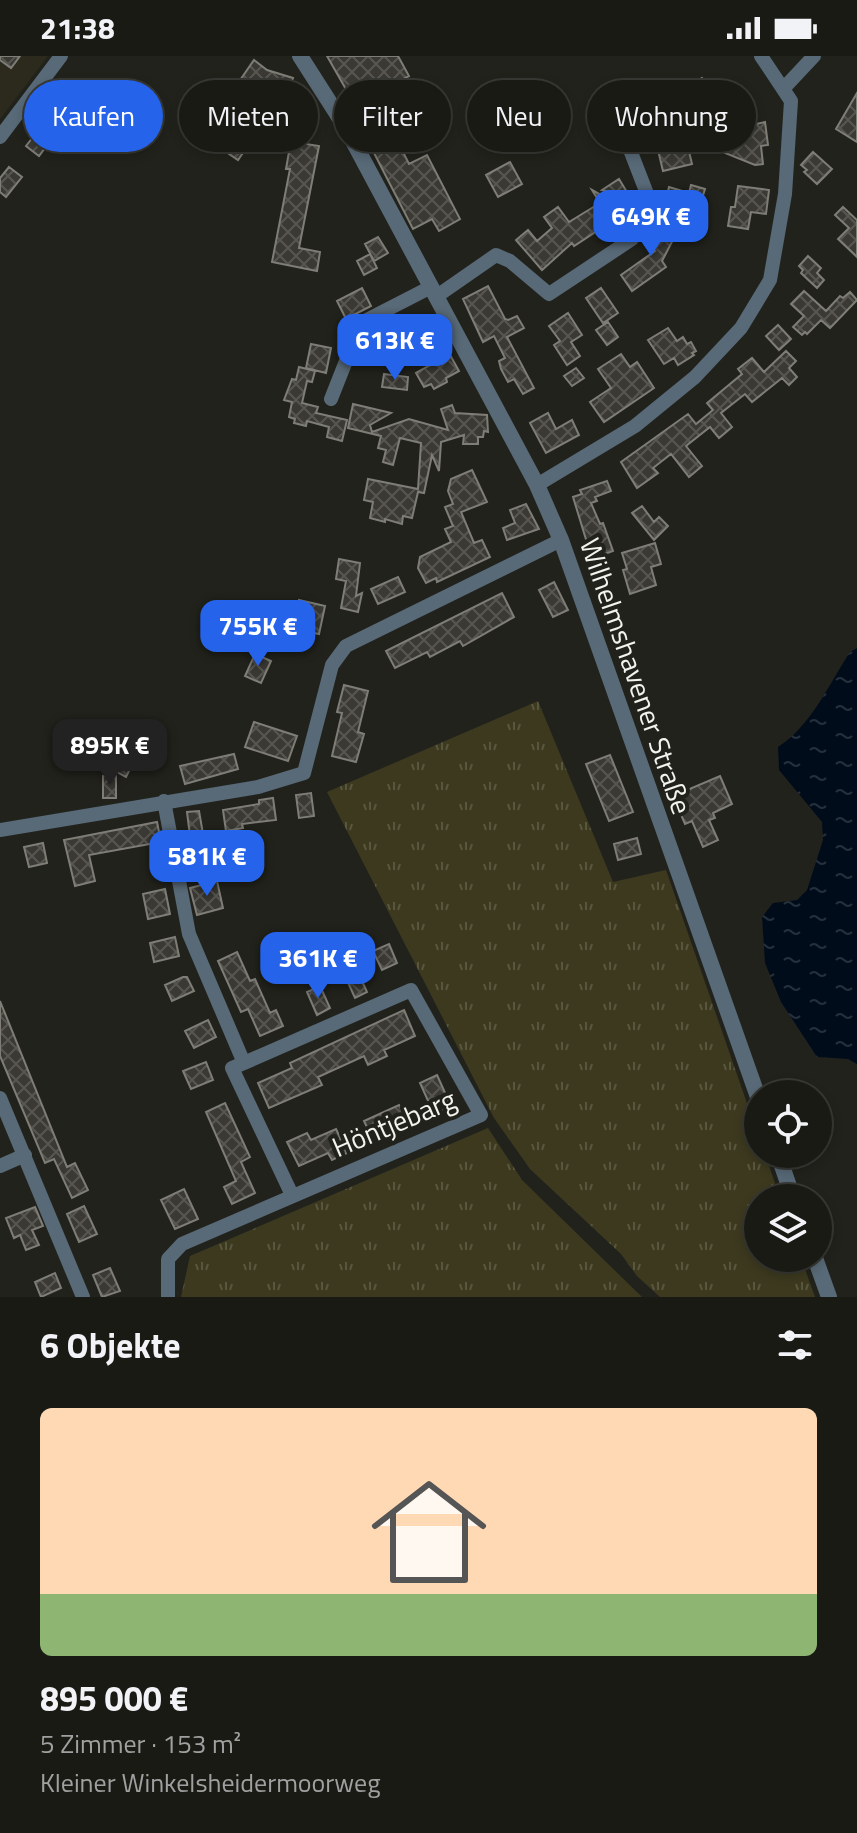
<!DOCTYPE html>
<html lang="de">
<meta charset="utf-8">
<style>
:root{--surface:#1a1a15;--page:#23231e;--text:#f1f3f6;--muted:#9fa1a0;--line:#383834;--accent:#2563eb}
body{margin:0;font-family:"Titillium Web",sans-serif;background:var(--page);color:var(--text);height:100vh;display:flex;flex-direction:column;font-size:30px;white-space:nowrap}
*{box-sizing:border-box;margin:0}
p{font-size:26px;color:var(--muted)}
.icon{flex:none;width:44px;height:44px;fill:none;stroke:currentColor;stroke-width:2;stroke-linecap:round;stroke-linejoin:round}
.map{position:relative;height:1241px;overflow:hidden}
.panel{display:flex;flex-direction:column;background:var(--surface);flex:1}
.panel>*{flex:none}
.top-card{position:absolute;left:24px;top:24px;width:810px;height:72px;display:flex;gap:16px}
.buttons{position:absolute;left:744px;top:1024px;display:grid;gap:16px}
.buttons a{display:grid;place-items:center;width:88px;height:88px;border-radius:50%;background:var(--surface);box-shadow:0 4px 12px #0003,0 0 0 2px var(--line);font-size:40px}
.price{position:absolute;translate:-50% -68px;padding:0 18px;border-radius:16px;background:var(--accent);color:#fff;font-size:26px;line-height:52px;filter:drop-shadow(0 2px 4px #0008)}
.price::after{content:'';position:absolute;left:50%;top:48px;width:24px;height:18px;margin-left:-12px;background:inherit;clip-path:polygon(0 0,100% 0,50% 100%)}
.price.current{background:#222;color:#fff}
ul{padding:0;list-style:none}
li{display:grid;align-content:center;gap:16px;height:424px;padding:0 40px}
li+li{border-top:2px solid var(--line)}
li span{display:grid;place-items:center;height:248px;border-radius:12px;color:#555}
li>.icon{margin-inline-start:auto}
span .icon{width:144px;height:144px;fill:#fffc;stroke-width:1}
li b{font-size:34px}
h2{display:flex;justify-content:space-between;align-items:center;height:96px;padding:0 40px;font-size:34px}
.pill{padding:0 28px;border-radius:36px;background:var(--surface);box-shadow:0 4px 12px #0003,0 0 0 2px var(--line);font-size:28px;line-height:72px}
.pill.current{background:var(--accent);color:#fff}
.status{display:flex;justify-content:space-between;align-items:center;height:56px;padding:0 40px;background:var(--surface);direction:ltr}
.status svg{height:22px;fill:currentColor}
.map>svg:first-child{display:block}
</style>
<div class="status"><b>21:38</b><svg viewBox="0 0 49 12"><path d="M0 12V9h3v3zM5 12V6h3v6zM10 12V3h3v9zM15 12V0h3v12zM26 1h20v11H26zM47 4h2v5h-2z"/></svg></div>
<div class="map">
<svg width="857" height="1241" viewBox="0 0 857 1241">
<defs>
<pattern id="grass-tufts" width="24" height="20" patternUnits="userSpaceOnUse" patternTransform="scale(2)"><rect width="24" height="20" fill="#3c391f"/><path d="M3 7l-1-3M5 7V3M7 7l1-3M15 17l-1-3M17 17v-4M19 17l1-3" fill="none" stroke="#595640"/></pattern>
<pattern id="water-ripples" width="26" height="14" patternUnits="userSpaceOnUse" patternTransform="scale(2)"><rect width="26" height="14" fill="#000c1a"/><path d="M2 4q2-2 4 0t4 0M15 11q2-2 4 0t4 0" fill="none" stroke="#26303c"/></pattern>
<pattern id="building-cross-hatch" width="8" height="8" patternUnits="userSpaceOnUse" patternTransform="scale(2)"><rect width="8" height="8" fill="#3a3933"/><path d="M0 0l8 8M0 8l8-8" fill="none" stroke="#575651"/></pattern>
</defs>
<rect width="100%" height="100%" fill="#22221c"/>
<!-- built -->
<path fill="#2b2a1d" d="M0,0h48l-48,63z"/>
<!-- grass -->
<path fill="url(#grass-tufts)" d="M538,645l75,181 53,-12 92,265v19h7l15,44h-22v60h43l14,39h-155l-23,-21 -16,-22 -91,-85 -36,-51 -167,-326z
M488,1072l34,52 120,117h-461l9,-41z"/>
<!-- water -->
<path fill="url(#water-ripples)" d="M857,592v416l-9,-5 -31,-2 -36,-55 -16,-39 -3,-46 11,-14 24,-3 10,-10 16,-50 -1,-18 -43,-52 -1,-23c33,-21 51,-63 72,-95z"/>
<!-- building -->
<path fill="url(#building-cross-hatch)" stroke="#7e7d76" stroke-width="2" d="M0,0h20l-9,12 -11,-8z
M327,0h71l11,20 -15,8 13,23 20,-11 11,22 -9,5 5,8 -10,5 -4,-8 -23,12 12,24 18,-9 33,64 -21,12 -7,-12 -19,10 -40,-78 4,-2 -9,-21z
M254,4l13,10 26,8 -9,28 -11,-4 -2,5 -31,-9 -5,7 -8,-6z
M702,22l6,10 9,-4 10,19 -21,10 -10,-17 -4,2 -6,-12z
M857,37v49l-21,-13z
M274,54l36,5 -4,29 13,2 -20,102 21,4 -3,19 -45,-9 18,-93h-4l8,-46 -21,-4z
M765,66l3,23 -7,1 2,18 -8,1 -30,-12 15,-12 -2,-13z
M40,72l13,9 -14,19 -13,-10z
M230,76l19,12 -11,16 -19,-13z
M686,83l6,25 -29,7 -6,-25z
M813,96l19,17 -15,15 -13,-12 3,-2 -6,-5z
M510,106l12,22 -24,13 -12,-22z
M9,111l13,10 -16,20 -6,-5v-14z
M619,123l11,18 -28,-7z
M691,129l14,4 -8,26 -33,-9 5,-19 20,6z
M738,130l31,4 -3,24 -15,-2 -3,17 -20,-3 3,-19h4z
M592,134l29,16 -26,16 5,7 -26,17 -2,-3 -30,27 -26,-30 12,-10 9,11 15,-13 -8,-11 14,-10 11,15 31,-19z
M843,151l14,13v37l-19,-18 11,-11 -14,-13z
M656,168l20,10 -14,27 4,6 -34,24 -11,-16 34,-24 -10,-6z
M378,181l10,16 -14,8 -9,-17z
M370,198l7,14 -13,7 -7,-14z
M808,200l13,12 -4,5 7,7 -7,8 -16,-15 2,-3 -4,-4z
M488,230l17,33 3,1 9,-4 7,12 -17,9 27,51 -11,6 -9,-15 -6,3 -7,-13 -2,-8 6,-3 -11,-22 -11,6 -20,-43z
M362,232l9,18 -25,13 -9,-18z
M601,232l17,25 -15,10 -17,-25z
M804,235l22,20 14,-15 3,2 7,-6 7,8 -27,28 -9,-8 -14,14 -2,-2 -3,3 -9,-8 11,-11 -13,-12z
M568,257l14,22 -11,7 9,14 -13,9 -13,-20 6,-4 -11,-15z
M420,264l10,20 -25,13 -10,-19z
M608,266l10,15 -11,8 -11,-15z
M778,269l13,14 -12,11 -13,-14z
M668,272l9,13 6,-4 4,7 4,-2 5,9 -4,2 2,2 -16,10 -4,-7 -10,6 -16,-24z
M311,288l20,4 -5,25 -20,-5z
M444,288l15,27 -13,7 1,4 -13,7 -3,-5 -7,3 -8,-14 23,-13 -5,-10z
M786,295l10,10 -7,7 8,9 -8,8 -7,-7 -30,24 -7,-8 -24,19 11,14 -13,11 -9,-11 -24,19 16,20 -13,11 -18,-23 -18,14 5,5 -21,15 -16,-26 67,-48 8,10 17,-14 -6,-7 35,-29 -4,-5 14,-11 12,14z
M621,298l9,13 7,-5 17,26 -50,34 -14,-20 21,-14 -13,-19z
M299,311l16,4 -3,11 -5,-1 -5,22 16,4 -2,6 31,7 -5,21 -15,-4 2,-10 -22,-6 -1,5 -12,-3 1,-4 -6,-2 3,-15 -8,-2 8,-21 4,1z
M576,312l8,10 -12,8 -8,-10z
M384,318l24,3 -1,13 -25,-3z
M353,348l38,9 -21,12 2,7 37,-13 39,11 -7,-21 11,-4 3,8 32,2 1,17 -4,-1 -1,6h-5v7h-15l1,-9 -23,7 -2,29 -7,-16 -8,38 -6,-1 -6,26 -9,-2 -1,8 -17,-5v3l-15,-4 3,-16 -9,-2 4,-21 50,10 3,-46 -21,-5 -7,27 -10,-3 3,-12 -8,-2 3,-12 -33,-8z
M548,357l8,16 16,-9 7,15 -33,18 -16,-30z
M472,414l15,32 -26,10 13,31 8,-3 8,17 -53,25 -1,-4 -10,5 -8,-15 2,-11 31,-15 -6,-13 8,-3 -8,-19 8,-3 -5,-13 3,-12z
M607,425l4,10 -16,6 2,4 -6,2 9,21 3,-1 10,28 -21,8 -19,-62 9,-3 -2,-4z
M526,448l13,25 -32,11 -4,-12 12,-5 -5,-13z
M642,450l12,16 5,-5 9,9 -14,14 -22,-27z
M655,487l6,21 -10,3 5,18 -26,9 -7,-24 4,-1 -5,-16z
M339,503l21,4 -4,33 6,-3 -4,19 -17,-4 5,-27 -10,-2z
M398,521l7,15 -27,12 -7,-15z
M554,526l14,28 -15,7 -14,-27z
M502,537l12,24 -51,29 -3,-5 -30,16 -3,-5 -32,16 -9,-17z
M299,544l26,6 -6,28 -20,-4 -5,20 -16,-8 4,-18 11,3z
M255,598l16,7 -10,22 -16,-7z
M344,629l24,6 -10,41 6,2 -8,28 -24,-6 10,-43 -5,-1z
M254,666l43,14 -9,25 -43,-14z
M125,696l11,5 -10,20 -11,-6z
M234,698l4,15 -53,15 -5,-18z
M610,699l23,57 -24,9 -23,-57z
M103,720h13v22h-13z
M720,720l12,28 -19,9 2,5 -6,2 9,20 -15,7 -11,-26 -7,3 -12,-28z
M311,737l3,23 -15,2 -3,-23z
M273,742l3,22 -34,4 1,4 -17,3 -3,-21 36,-6v-4z
M199,755l4,23 -13,2 -3,-24z
M157,766l4,20 -72,13 6,26 -20,5 -11,-46z
M637,782l4,16 -23,6 -4,-16z
M43,787l4,20 -18,4 -5,-20z
M217,825l6,27 -26,7 -7,-27z
M165,833l5,25 -22,5 -5,-25z
M175,881l4,19 -25,6 -4,-19z
M389,888l8,19 -15,7 -9,-19z
M237,896l13,29 5,-2 15,34 6,-3 7,16 -23,10 -12,-27 -7,3 -23,-51z
M357,914l10,22 -12,6 -10,-22z
M183,921h4l7,14 -22,10 -7,-16z
M320,930l10,22 -13,7 -10,-23z
M0,945l67,166 8,-4 13,27 -16,8 -18,-39 -9,4 -45,-107z
M404,954l11,26 -31,14 3,6 -19,9 -4,-9 -46,21 4,8 -53,23 -11,-25 34,-15 -2,-5z
M208,964l8,17 -22,11 -9,-17z
M206,1006l7,18 -22,9 -8,-18z
M437,1019l14,31 -17,8 -14,-31z
M225,1047l25,54 -9,5 14,31 -23,11 -8,-17 12,-6 -30,-69z
M399,1049l8,17 -35,16 -8,-17z
M336,1073l11,24 -15,7 -4,-7 -29,13 -12,-24 20,-9 4,7z
M184,1133l14,30 -23,10 -14,-29z
M84,1150l13,28 -18,8 -12,-28z
M35,1151l8,19 -11,4 7,15 -13,5 -6,-15 -6,3 -8,-20z
M110,1212l10,23 -18,6 -9,-22z
M55,1217l6,15 -20,9 -6,-15z"/>
<g fill="none" stroke-linecap="round" stroke-linejoin="round">
<!-- minor -->
<path stroke="#586977" stroke-width="14" d="M784,32l30,-32
M0,81l61,-81
M437,240l59,-41 14,6 39,33 83,-55 19,-35 -24,-62
M331,343l30,-76 70,-36
M537,429l98,-59 60,-49 46,-49 29,-48 15,-86 6,-93 -30,-45
M164,745l25,133 55,129 -12,5 60,127
M0,774l258,-43 46,-14 28,-108 14,-19 215,-106
M0,1042l83,199
M0,1110l25,-11
M168,1241v-38l14,-15 299,-129 -70,-125 -167,73"/>
<!-- tertiary -->
<path stroke="#586977" stroke-width="16" d="M300,0l46,72 191,357 24,55 197,557
M778,1098l15,44
M815,1202l14,39"/>
</g>
<g text-anchor="middle" stroke-width="8" stroke-linejoin="round" paint-order="stroke">
<!-- street labels -->
<g font-size="28" fill="#f3f3ef" stroke="#22221c">
<text transform="translate(636 620) rotate(71)" y="10">Wilhelmshavener Straße</text>
<text transform="translate(394 1067) rotate(-23)" y="10">Höntjebarg</text>
</g>
</g>
</svg>
<div class="buttons">
<a><svg class="icon" aria-label="locate" viewBox="0 0 24 24"><circle cx="12" cy="12" r="6"/><path d="M12 2v4M12 18v4M2 12h4M18 12h4"/></svg></a>
<a><svg class="icon" aria-label="layers" viewBox="0 0 24 24"><path d="M12 4l9 5-9 5-9-5zM3 14l9 5 9-5"/></svg></a>
</div>
<b class="price" style="left:651px;top:202px">649K €</b>
<b class="price" style="left:395px;top:326px">613K €</b>
<b class="price" style="left:258px;top:612px">755K €</b>
<b class="price current" style="left:110px;top:731px">895K €</b>
<b class="price" style="left:207px;top:842px">581K €</b>
<b class="price" style="left:318px;top:944px">361K €</b>
<div class="top-card">
<a class="pill current">Kaufen</a>
<a class="pill">Mieten</a>
<a class="pill">Filter</a>
<a class="pill">Neu</a>
<a class="pill">Wohnung</a>
</div>
</div>
<section class="panel">
<h2>6 Objekte<svg class="icon" aria-label="filters" viewBox="0 0 24 24"><path d="M4 7h16M4 17h16"/><circle cx="9" cy="7" r="2"/><circle cx="15" cy="17" r="2"/></svg></h2>
<ul>
<li><span style="background:linear-gradient(#ffd9b3 75%,#8fb573 0)"><svg class="icon" aria-label="home" viewBox="0 0 24 24"><path d="M3 11l9-7 9 7M6 9v11h12V9"/></svg></span><div><b>895 000 €</b><p>5 Zimmer · 153 m²</p><p>Kleiner Winkelsheidermoorweg</p></div></li>
</ul>
</section>
